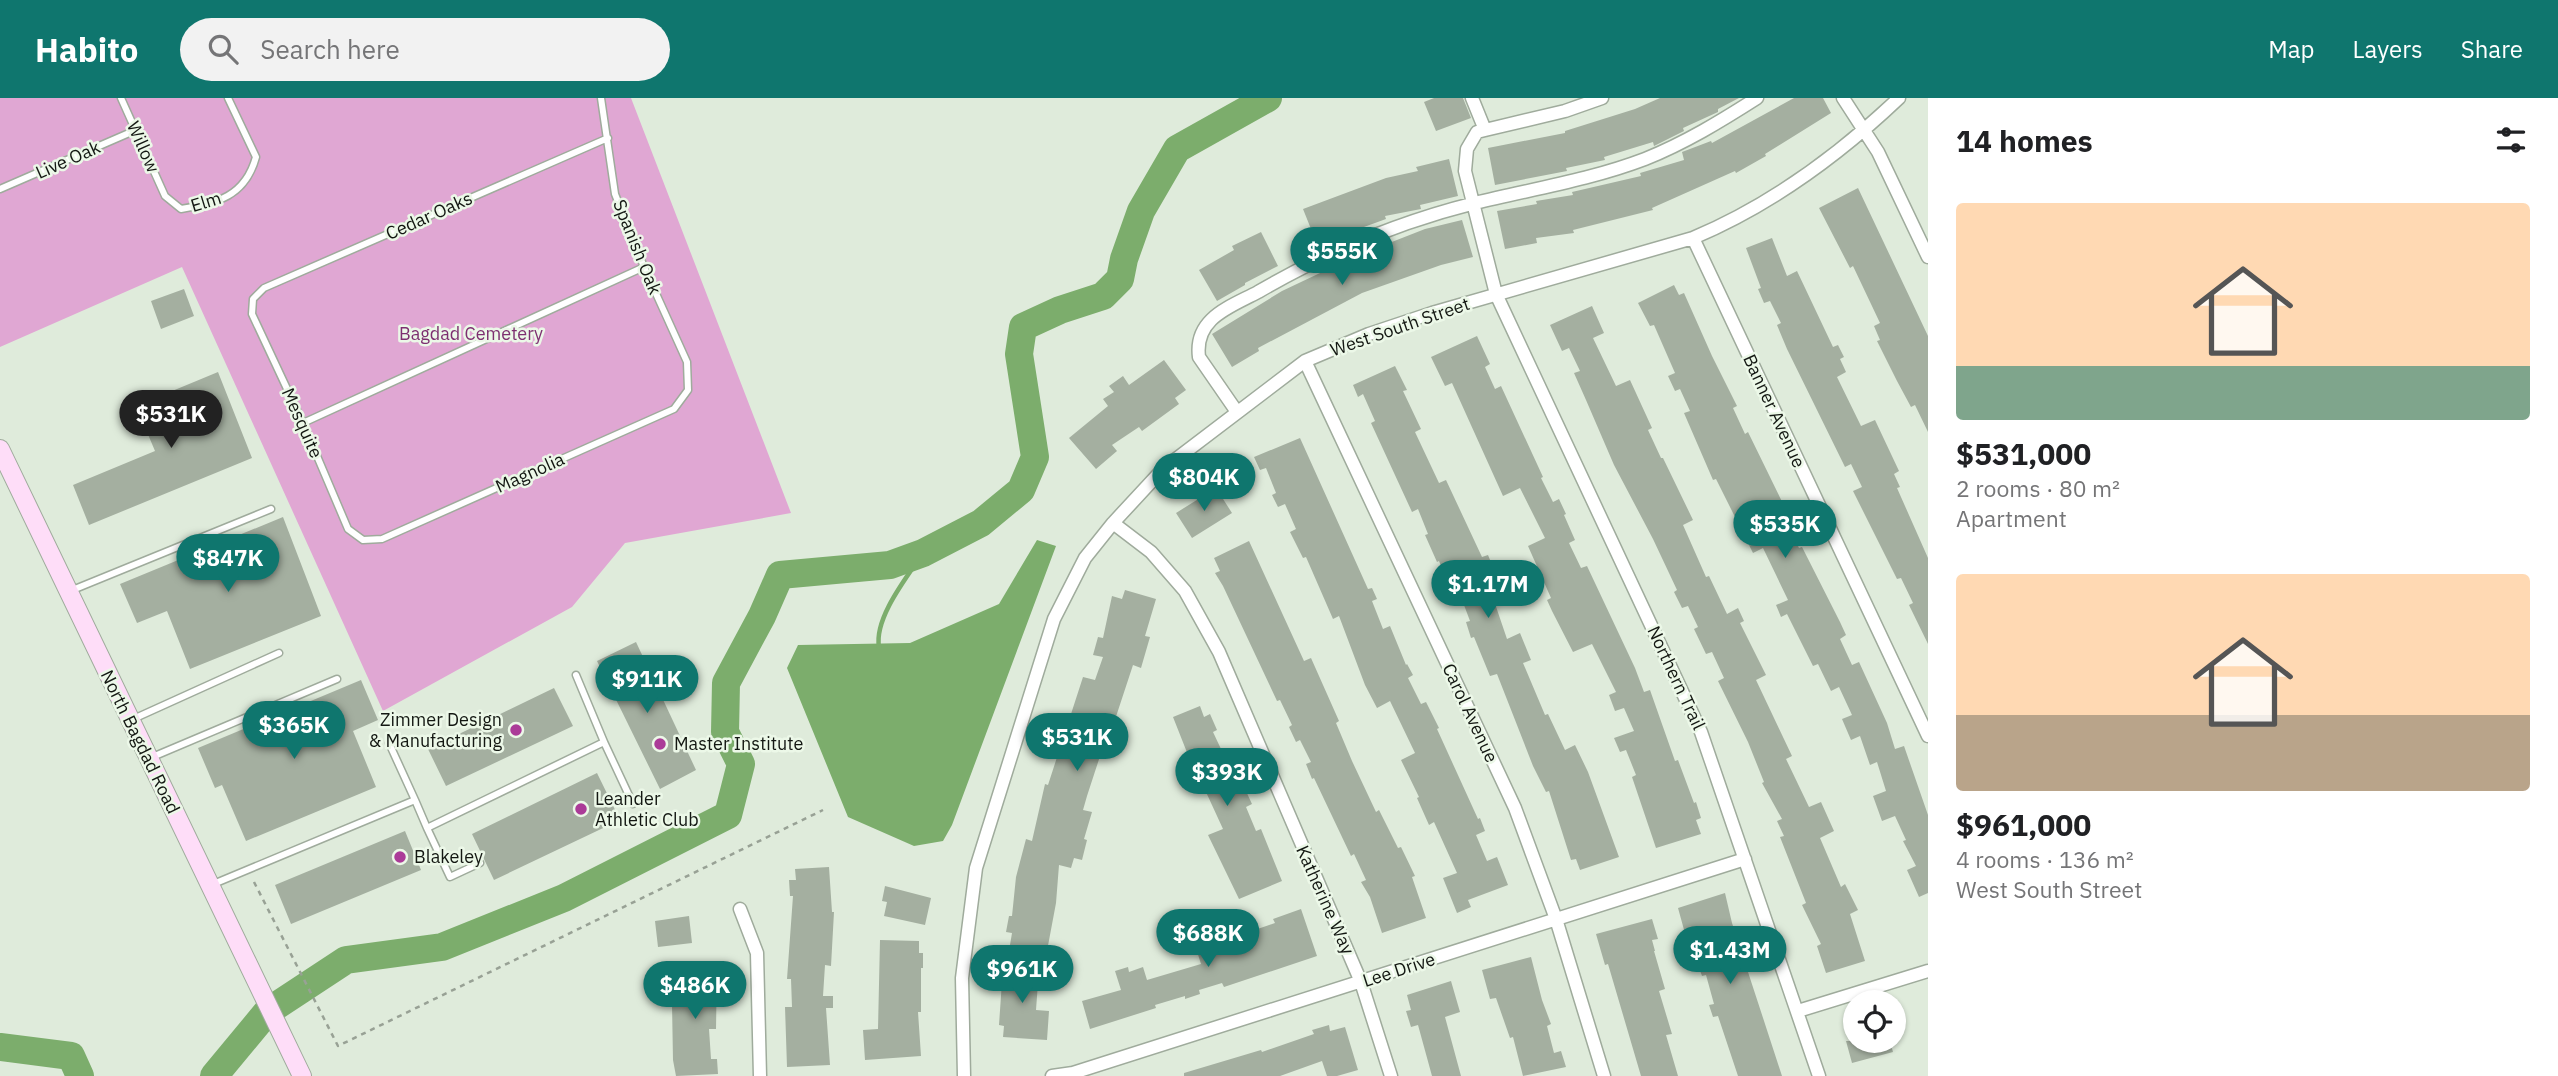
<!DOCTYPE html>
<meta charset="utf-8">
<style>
:root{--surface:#fff;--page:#f2f2f2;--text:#202124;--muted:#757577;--accent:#0f766e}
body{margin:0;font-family:"IBM Plex Sans",sans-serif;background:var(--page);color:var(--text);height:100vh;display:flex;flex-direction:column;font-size:26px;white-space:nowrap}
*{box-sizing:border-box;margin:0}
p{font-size:23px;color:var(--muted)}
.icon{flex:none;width:38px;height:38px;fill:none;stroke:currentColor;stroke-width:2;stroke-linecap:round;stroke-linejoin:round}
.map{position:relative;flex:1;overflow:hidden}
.panel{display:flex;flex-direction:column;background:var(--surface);width:630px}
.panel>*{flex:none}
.tools{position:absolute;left:1843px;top:892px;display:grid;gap:14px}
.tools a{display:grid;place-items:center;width:63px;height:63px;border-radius:50%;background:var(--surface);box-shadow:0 2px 5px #0004;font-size:35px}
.price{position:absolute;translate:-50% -60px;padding:0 16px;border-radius:24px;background:var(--accent);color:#fff;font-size:23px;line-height:46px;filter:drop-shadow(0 2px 4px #0008)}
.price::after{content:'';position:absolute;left:50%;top:42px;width:21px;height:16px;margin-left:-10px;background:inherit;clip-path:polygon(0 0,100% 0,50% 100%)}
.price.current{background:#222;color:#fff}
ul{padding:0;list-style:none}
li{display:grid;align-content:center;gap:14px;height:371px;padding:0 28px}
li span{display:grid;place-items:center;height:217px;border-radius:7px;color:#555}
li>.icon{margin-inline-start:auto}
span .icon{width:126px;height:126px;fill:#fffc;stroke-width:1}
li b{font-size:30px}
h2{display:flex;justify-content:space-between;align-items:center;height:84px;padding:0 28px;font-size:30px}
header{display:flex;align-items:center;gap:42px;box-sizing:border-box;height:98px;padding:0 35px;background:var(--accent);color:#fff}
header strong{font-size:33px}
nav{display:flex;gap:38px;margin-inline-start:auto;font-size:24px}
.search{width:490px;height:63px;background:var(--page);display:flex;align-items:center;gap:18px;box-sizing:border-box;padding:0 24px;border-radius:38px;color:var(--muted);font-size:26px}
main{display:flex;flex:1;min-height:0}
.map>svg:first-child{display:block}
</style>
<header>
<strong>Habito</strong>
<div class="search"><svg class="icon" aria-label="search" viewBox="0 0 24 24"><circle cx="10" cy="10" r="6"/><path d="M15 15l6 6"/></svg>Search here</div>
<nav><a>Map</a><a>Layers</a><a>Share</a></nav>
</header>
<main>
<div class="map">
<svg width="1928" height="978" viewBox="0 0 1928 978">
<rect width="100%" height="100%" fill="#dfebdb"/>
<!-- green -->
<path fill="#e0a7d3" d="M0,0h631l160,415 -166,30 -53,64 -189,104 -201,-444 -182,80z"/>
<!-- water -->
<path fill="#7cad6c" d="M1037,442l19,6 -104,279 -9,16 -29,5 -66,-29 -61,-149 11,-23 112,-2 89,-39z"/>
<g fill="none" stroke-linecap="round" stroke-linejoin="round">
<!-- stream -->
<path stroke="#7cad6c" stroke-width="4.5" d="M879,549c-5,-29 28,-70 44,-94"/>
<!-- river -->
<path stroke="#7cad6c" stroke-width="28" d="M0,949l71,9 9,20
M214,978l53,-64 79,-52 96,-13 122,-49 164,-83 13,-51 -16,-32 1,-49 36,-67 18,-41 110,-10 33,-12 58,-30 40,-33 14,-33 -16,-103 4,-27 37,-17 43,-14 17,-17 4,-20 17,-48 36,-62 91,-51"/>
</g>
<!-- building -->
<path fill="#a4afa0" d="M1434,0h29l8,20 -35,13 -12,-29z
M1660,0h79l-21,11v3l-35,16 1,3 -30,15 -1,-4 -49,15 1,3 -39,8 1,3 -72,14 -7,-37 77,-15v-2l70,-22z
M1794,0h29l8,15 -66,41 1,2 -30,17 -1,-2 -83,37 1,2 -80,20 1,3 -38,5 1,5 -32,6 -8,-38 40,-7 -1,-3 37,-6 -1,-3 69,-16 -1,-3 44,-13 -2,-8 29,-11 1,2z
M1449,61l9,37 -38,9 1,4 -36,7 1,3 -69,25 -14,-35 83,-31 32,-7 -2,-4z
M1858,90l70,148v96l-13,-27 -4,2 -14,-26 -20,-40 3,-1 -6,-14 6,-3 -27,-57 -3,2 -31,-60z
M1462,122l11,37 -32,8 -79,28 -104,55 1,3 -27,16 -20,-33 70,-43 74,-35 69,-27z
M1261,134l17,34 -33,17v2l-28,16 -18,-31 35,-20 -2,-4z
M1772,140l15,38 10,-5 36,76 5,-2 6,12 -4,2 6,13 -9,5 24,49 14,-6 24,51 -5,3 6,13 -3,1 31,70v86l-19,-39 4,-2 -12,-25 -4,1 -44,-88 9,-4 -11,-23 -6,3 -58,-118 -10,-24 4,-2 -11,-22 -6,2 -6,-14 3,-1 -15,-40z
M1674,187l5,10 5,-2 28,63 25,50 -4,2 12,26 3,-2 42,86 -4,2 13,28 3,-1 38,75 6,13 -6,4 12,26 7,-3 28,61 8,26 9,-3 24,69v78l-9,4 -12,-27 9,-4 -13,-25 3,-1 -11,-24 -13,5 -9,-25 13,-5 -9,-29 -7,3 -10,-29 -9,4 -9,-21 10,-4 -13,-28 -8,4 -13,-27 -5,2 -26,-52 -6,3 -5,-12 12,-5 -25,-52 -10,5 -37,-74 -3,1 -29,-67 6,-2 -10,-22 -5,2 -7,-15 7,-3 -21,-48 -4,1 -12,-23z
M184,191l10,27 -33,13 -10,-28z
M1592,208l12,27 -11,5 23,48 14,-6 22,48 -4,2 13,28h2l30,62 -10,5 23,52 3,-1 18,38 11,-6 6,13 -4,2 26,52 -10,5 36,76 -6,3 23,48 12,-5 13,29 -14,7 21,49 4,-3 13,26 -8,4 15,47 -39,12 -9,-27 4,-2 -19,-39 4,-2 -26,-66 4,-1 -7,-15 5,-2 -20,-36 2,-1 -16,-40 -30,-61 6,-3 -12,-26 -6,2 -12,-25 4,-2 -10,-21 -6,2 -8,-16 3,-2 -24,-51 -39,-74 -28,-65 -12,-27 6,-2 -11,-23 -7,3 -12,-26z
M1477,238l13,28 -5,3 10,22 6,-3 42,91 -2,1 12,24 6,-3 7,15 -2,1 11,25 -6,3 12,25 6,-2 48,102 9,24 6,-2 25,71 3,-1 16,43 2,-1 5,16 -5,2 5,14 -45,14 -24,-71 4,-2 -10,-25 -6,2 -6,-14 20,-7 -10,-23 -9,3 -6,-16 7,-3 -24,-48 -19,8 -21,-41 -5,-11 4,-2 -23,-52 17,-8 -25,-50 -17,8 -51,-113 -7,3 -14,-29z
M1164,262l22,30 -11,8 4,6 -37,27 -3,-4 -27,18 5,6 -21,18 -27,-31 39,-32 -5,-7 11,-7 -5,-6 14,-10 6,9z
M1395,268l12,24 -4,1 18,38 -6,3 24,51 7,-3 36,77 6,-2 11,27 -10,4 18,53 13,-6 11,27 -8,3 22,52 3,-1 17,36 10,-5 13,27 31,85 -39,13 -4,-11 -5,1 -22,-69 -3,1 -13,-26 -36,-92 -7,2 -16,-39 -3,1 -5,-16 4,-1 -9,-24 -6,3 -16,-39 -2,1 -12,-27 3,-1 -10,-25 -6,3 -41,-89 4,-2 -12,-27 -5,3 -5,-12z
M218,274l34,86 -163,67 -16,-40 82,-34 -19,-45z
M1300,340l68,151 4,-1 5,11 -5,2 11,28 7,-3 16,39 1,-1 6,11 -5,3 13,26 5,-2 13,26 -2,1 41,90 2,-1 5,13 -9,4 11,26 10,-4 11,28 -40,15 3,7 -14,6 -14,-35 14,-5 -23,-51 -5,3 -12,-27 2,-1 -18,-37 14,-7 -25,-52 -13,7 -12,-23 -26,-69 -6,3 -27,-62 -3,1 -13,-26 6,-3 -11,-25 -7,3 -6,-12 4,-2 -10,-25 -6,2 -6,-13z
M1216,390l16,25 -40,25 -16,-25z
M283,419l38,99 -131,53 -23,-58 -30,12 -17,-39z
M1249,443l55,120 7,-3 28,63 -3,2 16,38 24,51 3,-2 19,38 3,-1 14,29 -3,1 14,41 -44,15 -12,-36 -9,-15 5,-2 -12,-26 -3,2 -37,-78 -2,1 -6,-15 5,-2 -11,-22 -4,2 -7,-15 3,-2 -12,-25 -3,1 -54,-115 -8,-13 5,-2 -6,-13z
M1125,492l31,9 -11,37 5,1 -9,31 -8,-3 -27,82h-3l-16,49 -4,14 9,2 -8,27 3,1 -5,20 -8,-2 -3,10 -12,-3 -3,38 -9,48 -37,-6 2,-12 -6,-1 3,-16h3l4,-39 10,-38 6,2 13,-57 3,1 35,-108 12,3 8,-23 -10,-2 5,-18 5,1 9,-42 10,3z
M636,544l60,128 -36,19 -63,-128z
M361,582l17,40 -25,11 23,56 -130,54 -24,-56 -7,3 -17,-40z
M554,590l19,38 -127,60 -18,-37z
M1200,608l4,11 6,-3 7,16 -4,2 16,34 -2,1 12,25 6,-3 7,15 -6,3 10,24 5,-2 21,52 -43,18 -31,-64 15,-6 -23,-50 -8,4 -12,-24 8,-4 -15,-38z
M597,675l23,47 -126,60 -22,-46z
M405,733l16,39 -130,54 -16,-39z
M829,769l3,45h2l-3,54 -6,-1 -2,31h10v12h-7l4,57 -43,2 -2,-60h7l-1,-28h-4l6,-83h-3l-1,-16h7l-1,-11z
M885,788l46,12 -6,27 -41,-9 3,-14 -5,-1z
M1725,795l7,30 50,153h-44l-20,-60 -5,1 -4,-12 5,-1 -8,-29 -4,1 -14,-40 -2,1 -8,-29z
M1301,811l16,47 -93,31 -2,-4 -23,7 1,4 -15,5v-3l-30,9 1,3 -66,21 -8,-28 39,-11 -6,-19 13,-4 1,5 14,-5 4,13 54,-16 -7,-22 50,-14 2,5 29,-10 -2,-4z
M689,818l3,27 -34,4 -3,-26z
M1652,821l6,20 -6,1 3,11h-1l11,38 -6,2 13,43 -6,1 12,41h-37l-33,-112 -3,1 -9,-31z
M880,842l39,1v12h4v15h-2v44h-3l3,44 -56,4 -2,-30 15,-1z
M1531,859l11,43 9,24 -4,2 7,27 7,-2 5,16 -43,9 -10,-39 -3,1 -14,-40 -6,1 -8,-29z
M680,866l37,2 -1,63h-7l2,30h6l1,15 -42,2 -3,-16 -1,-56h5z
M1003,869l36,2 -3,41 13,1 -2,29 -44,-3 1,-11 -5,-1z
M1451,883l9,31 -15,5 16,59h-29l-14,-51 -7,2 -5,-16 5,-1 -4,-15z
M1329,927l1,6 15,-4 13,43 -21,6h-10l-5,-15 -42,15h-96v-3l77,-23 1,2 52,-18 -2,-4z
M1846,943h44l3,11 -41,11z"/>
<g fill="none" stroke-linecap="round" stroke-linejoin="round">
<!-- lane casing -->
<g stroke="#9fab9c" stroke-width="9">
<path id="lane" d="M121,0l44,98 16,13c36,-6 64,-12 75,-52l-28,-59
M601,0l14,96 29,73 43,95 1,28 -14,19 -292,130 -19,1 -15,-11 -45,-106 -51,-109 1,-15 11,-11 344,-150
M0,91l136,-59
M303,325l341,-156
M70,493l201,-82
M576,577l28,67
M131,622l148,-67
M389,645l26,57
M150,660l187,-79
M427,730l23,49 30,-14
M211,787l204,-85 12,28 177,-86 29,62"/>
</g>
<!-- street casing -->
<g stroke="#9fab9c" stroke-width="15">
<path id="street" d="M1472,0l13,32 -8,2 -10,17 -2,22 31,123 205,438 118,344
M1843,0l35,54 50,105
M1485,32l80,-19 37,-13
M1693,140l235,498
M1305,263l210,447 41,111 48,157
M1237,314l-38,-55c-5,-39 31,-50 59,-65 67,-39 141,-70 217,-89 57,-14 115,-23 170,-44 40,-16 76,-38 112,-61
M1113,425l38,29 34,39 34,61 142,330 30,94
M740,811l17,44 3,123
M1798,913l130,-40
M964,978l-2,-98 14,-110 78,-249 31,-61 28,-35 50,-54 142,-108 64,-27 63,-21 261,-75c76,-32 146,-83 206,-140
M1052,978l21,-3 672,-214"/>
</g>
<!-- secondary casing -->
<g stroke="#9fab9c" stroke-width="20">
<path id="secondary" d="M0,351l302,627"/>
</g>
<!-- path -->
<path stroke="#98a195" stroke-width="2.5" stroke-dasharray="5 5" stroke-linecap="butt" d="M254,784l84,164 485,-236"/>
<!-- lane -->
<use href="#lane" stroke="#fff" stroke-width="6"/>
<!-- street -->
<use href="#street" stroke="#fff" stroke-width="12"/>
<!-- secondary -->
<use href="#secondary" stroke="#feddf8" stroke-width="18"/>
</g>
<!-- markers -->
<g fill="#ab3b98" stroke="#ecf8e8" stroke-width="2.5">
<circle cx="516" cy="632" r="7"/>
<circle cx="660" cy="646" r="7"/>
<circle cx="581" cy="711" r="7"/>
<circle cx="400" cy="759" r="7"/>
</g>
<g text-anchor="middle" stroke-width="5" stroke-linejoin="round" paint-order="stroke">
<!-- street labels -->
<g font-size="18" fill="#131712" stroke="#ecf8e8">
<text transform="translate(143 49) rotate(66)" y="6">Willow</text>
<text transform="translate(68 62) rotate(-24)" y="6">Live Oak</text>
<text transform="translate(206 104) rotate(-17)" y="6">Elm</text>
<text transform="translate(429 118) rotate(-24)" y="6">Cedar Oaks</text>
<text transform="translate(637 149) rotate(68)" y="6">Spanish Oak</text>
<text transform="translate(1400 229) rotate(-19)" y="6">West South Street</text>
<text transform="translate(1774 313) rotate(65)" y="6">Banner Avenue</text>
<text transform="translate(302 325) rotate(66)" y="6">Mesquite</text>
<text transform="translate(530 375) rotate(-24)" y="6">Magnolia</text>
<text transform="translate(1676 580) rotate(65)" y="6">Northern Trail</text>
<text transform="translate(1470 615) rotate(65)" y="6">Carol Avenue</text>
<text transform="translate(140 644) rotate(64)" y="6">North Bagdad Road</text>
<text transform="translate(1325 802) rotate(66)" y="6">Katherine Way</text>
<text transform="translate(1399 872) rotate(-18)" y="6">Lee Drive</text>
</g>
<!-- park labels -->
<g font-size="18" fill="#7d2f70" stroke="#ecf8e8">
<text x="471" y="242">Bagdad Cemetery</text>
</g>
<!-- poi labels -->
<g font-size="18" fill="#131712" stroke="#ecf8e8" text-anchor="start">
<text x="502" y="628" text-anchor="end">Zimmer Design<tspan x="502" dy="21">&amp; Manufacturing</tspan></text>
<text x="674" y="652">Master Institute</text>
<text x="595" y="707">Leander<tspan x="595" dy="21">Athletic Club</tspan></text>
<text x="414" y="765">Blakeley</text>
</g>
</g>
</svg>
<div class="tools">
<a><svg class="icon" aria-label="locate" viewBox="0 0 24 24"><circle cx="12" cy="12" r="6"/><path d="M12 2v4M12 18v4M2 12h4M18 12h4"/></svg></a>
</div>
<b class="price" style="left:1342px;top:189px">$555K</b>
<b class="price current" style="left:171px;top:352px">$531K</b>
<b class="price" style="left:1204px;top:415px">$804K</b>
<b class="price" style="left:1785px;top:462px">$535K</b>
<b class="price" style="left:228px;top:496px">$847K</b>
<b class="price" style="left:1488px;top:522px">$1.17M</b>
<b class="price" style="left:647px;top:617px">$911K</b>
<b class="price" style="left:294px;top:663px">$365K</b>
<b class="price" style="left:1077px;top:675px">$531K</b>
<b class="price" style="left:1227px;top:710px">$393K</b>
<b class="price" style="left:1208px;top:871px">$688K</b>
<b class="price" style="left:1730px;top:888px">$1.43M</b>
<b class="price" style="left:1022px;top:907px">$961K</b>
<b class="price" style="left:695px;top:923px">$486K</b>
</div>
<section class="panel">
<h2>14 homes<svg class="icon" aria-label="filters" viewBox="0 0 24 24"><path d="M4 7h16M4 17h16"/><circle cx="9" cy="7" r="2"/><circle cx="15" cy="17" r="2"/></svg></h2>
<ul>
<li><span style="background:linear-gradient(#ffd9b3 75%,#7fa58c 0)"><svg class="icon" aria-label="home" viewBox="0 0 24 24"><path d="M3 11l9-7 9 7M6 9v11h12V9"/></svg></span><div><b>$531,000</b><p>2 rooms · 80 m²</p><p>Apartment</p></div></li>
<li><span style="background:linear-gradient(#ffd9b3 65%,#b9a48a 0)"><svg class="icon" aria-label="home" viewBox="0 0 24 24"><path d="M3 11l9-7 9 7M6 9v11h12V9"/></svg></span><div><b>$961,000</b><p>4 rooms · 136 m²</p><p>West South Street</p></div></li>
</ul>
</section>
</main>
